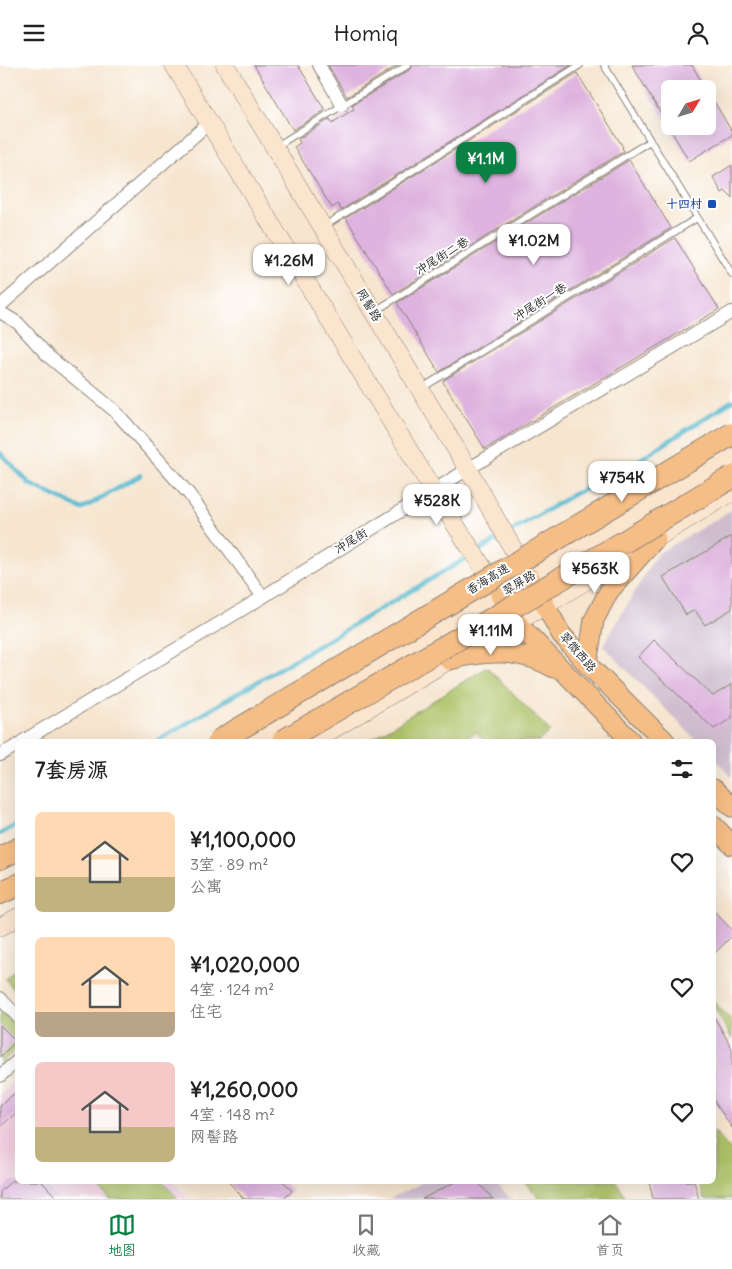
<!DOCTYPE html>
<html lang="zh">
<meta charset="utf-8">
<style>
:root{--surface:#fff;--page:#f2f2f2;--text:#222;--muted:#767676;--line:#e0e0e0;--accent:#0b8043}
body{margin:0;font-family:Delius,"LXGW WenKai TC",sans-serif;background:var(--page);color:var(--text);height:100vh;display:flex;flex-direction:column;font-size:19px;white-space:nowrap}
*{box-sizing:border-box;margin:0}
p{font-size:16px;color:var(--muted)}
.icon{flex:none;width:28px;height:28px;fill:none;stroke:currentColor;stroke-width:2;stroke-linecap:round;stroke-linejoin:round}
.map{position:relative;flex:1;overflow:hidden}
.side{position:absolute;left:15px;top:674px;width:701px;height:445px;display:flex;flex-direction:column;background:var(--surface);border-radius:8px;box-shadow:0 5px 20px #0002}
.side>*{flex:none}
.needle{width:32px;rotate:52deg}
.buttons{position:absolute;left:661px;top:15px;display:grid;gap:10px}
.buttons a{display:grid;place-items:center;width:55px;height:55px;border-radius:8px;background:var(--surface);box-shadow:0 5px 20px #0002;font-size:25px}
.price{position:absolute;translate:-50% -42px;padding:0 11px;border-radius:10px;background:#fff;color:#222;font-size:16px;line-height:32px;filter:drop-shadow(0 1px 2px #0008)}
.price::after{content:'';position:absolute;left:50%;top:30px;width:15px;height:11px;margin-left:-8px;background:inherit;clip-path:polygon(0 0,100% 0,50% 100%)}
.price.on{background:var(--accent);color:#fff}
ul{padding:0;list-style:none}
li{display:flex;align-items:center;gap:15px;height:125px;padding:0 20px}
li span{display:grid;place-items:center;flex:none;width:140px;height:100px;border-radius:8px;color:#555}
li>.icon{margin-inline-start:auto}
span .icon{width:60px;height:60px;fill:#fffc;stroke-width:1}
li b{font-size:21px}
h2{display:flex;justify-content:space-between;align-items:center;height:60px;padding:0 20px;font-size:21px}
header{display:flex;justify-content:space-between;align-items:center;height:65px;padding:0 20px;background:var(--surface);font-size:22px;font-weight:600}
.tabs{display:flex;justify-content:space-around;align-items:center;height:70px;border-top:1px solid var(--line);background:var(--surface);font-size:14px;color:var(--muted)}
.tabs a{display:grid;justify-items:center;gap:2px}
.tabs .on{color:var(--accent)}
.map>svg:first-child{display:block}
</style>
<header><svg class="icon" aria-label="menu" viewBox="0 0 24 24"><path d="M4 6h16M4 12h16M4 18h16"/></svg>Homiq<svg class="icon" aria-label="person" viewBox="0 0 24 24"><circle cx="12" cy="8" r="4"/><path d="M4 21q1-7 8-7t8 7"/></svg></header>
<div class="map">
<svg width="732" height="1134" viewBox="0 0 732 1134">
<rect width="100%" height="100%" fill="#fff"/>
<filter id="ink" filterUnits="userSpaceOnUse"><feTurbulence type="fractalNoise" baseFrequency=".02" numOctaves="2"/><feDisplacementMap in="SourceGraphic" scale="10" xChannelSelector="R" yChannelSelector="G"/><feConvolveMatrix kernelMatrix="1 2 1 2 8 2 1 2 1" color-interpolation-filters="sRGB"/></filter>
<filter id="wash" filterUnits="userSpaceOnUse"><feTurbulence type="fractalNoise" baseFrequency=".0096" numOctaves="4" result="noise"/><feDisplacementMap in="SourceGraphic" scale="20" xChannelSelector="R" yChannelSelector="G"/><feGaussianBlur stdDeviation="1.12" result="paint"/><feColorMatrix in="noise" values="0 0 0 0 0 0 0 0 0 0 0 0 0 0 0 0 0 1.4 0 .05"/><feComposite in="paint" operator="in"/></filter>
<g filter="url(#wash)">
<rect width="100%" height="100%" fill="#f6e5cf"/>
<!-- built -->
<path fill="#f2cfe0" d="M17,1013l1,103h154l17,18h-189v-105z"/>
<!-- industrial -->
<path fill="#cfbdcf" d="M732,445v267l-18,-19v-17h-17l-94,-95 54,-92z
M426,1116h67l18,18h-122z"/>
<!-- green -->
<path fill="#adc267" stroke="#646f42" d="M487,602l63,64 -11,10h-54l-9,-9 -15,9h-92z
M17,903v24l-12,-13z
M714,937l18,19v18l-18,-32z
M0,945l18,18 -1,20 -17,17z
M714,1066l18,21v47h-28l-5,-18h15z
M93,1116h68l16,16 -2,2h-65z
M524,1116h92l10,18h-86z"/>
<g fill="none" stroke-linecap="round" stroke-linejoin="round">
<!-- stream -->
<path stroke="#4eb6cc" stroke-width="4.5" d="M0,388l30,31 52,25 59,-34
M509,468l65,-39 46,-22 112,-71
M476,487l26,-15
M157,676l313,-185
M0,769l18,-10"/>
</g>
<g id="blocks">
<!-- building -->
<path fill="#deb3df" d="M254,0h44l27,45 -32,20z
M328,0h70l-51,32z
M413,0h158l-230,145 -3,-6 -6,4 -38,-61 6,-4 -2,-4 32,-20 2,4 22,-14 -2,-4 59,-36z
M632,0h60l14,24h-36v37h38v-35l24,41v3l-43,26z
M577,8l46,74 -1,1 2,3 -231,143 -47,-76z
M629,95l42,68 -232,144 -42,-69z
M732,100v33l-7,-7 -3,2 -9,-16z
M675,173l44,71 -234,140 -42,-67 1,-2z
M732,471v73l-27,16 -10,-15 -9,5 -23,-38z
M654,575l59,56 19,-12v34l-18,11 -76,-72z
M714,846l18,19v6l-18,18z
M714,952l18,31v80l-18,-27z
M0,960l16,16 -16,16z
M18,1025v21l-18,16v-21z
M11,1116h30l17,18h-58v-7z
M228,1116h55l9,10 -8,8h-40z
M457,1116h20l16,18h-71z
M649,1116h45l5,18h-46z"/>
</g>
</g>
<g filter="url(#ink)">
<use href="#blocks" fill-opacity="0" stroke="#898076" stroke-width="1"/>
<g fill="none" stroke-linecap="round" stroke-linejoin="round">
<!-- lane casing -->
<g stroke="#898076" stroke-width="8">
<path id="lane" d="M604,0l128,209
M275,82l133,-82
M323,162l257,-162
M375,246l275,-170
M422,323l275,-170"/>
</g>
<!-- street casing -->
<g stroke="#898076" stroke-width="14">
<path id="street" d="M319,0l23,40
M0,241l209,-183
M0,247l18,11 30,33 67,55 74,83 74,103
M23,676l235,-141 210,-131 264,-157
M0,690l18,-10
M0,933l18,19
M0,1011l18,-16"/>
</g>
<!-- secondary casing -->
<g stroke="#898076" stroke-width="19">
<path id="secondary" d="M174,0l259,425 63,98
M225,0l243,404 58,103
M255,676l477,-285
M313,676l136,-81 97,-55 186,-113
M0,862l18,-10"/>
</g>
<!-- primary casing -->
<g stroke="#898076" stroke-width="21">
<path id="primary" d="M530,513l31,56 26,30 78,77
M500,530l16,27 115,119
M449,595c37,-10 71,-11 105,8
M587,599l7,-44 15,-29 47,-53
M714,724l18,18
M714,761l18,19"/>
</g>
<!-- highway casing -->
<g stroke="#898076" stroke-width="24">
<path id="highway" d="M0,793l18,-9
M0,828l18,-8"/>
</g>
<!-- lane -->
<use href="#lane" stroke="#fff" stroke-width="6"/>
<!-- street -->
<use href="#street" stroke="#fff" stroke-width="12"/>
<!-- secondary -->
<use href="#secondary" stroke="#fbe5cf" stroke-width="18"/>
<!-- primary -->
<use href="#primary" stroke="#f6be87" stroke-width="19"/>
<!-- highway -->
<use href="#highway" stroke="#f6be87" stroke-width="22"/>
<!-- highway-bridge casing -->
<g stroke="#898076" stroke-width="24" stroke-linecap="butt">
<path id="highway-bridge" d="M219,676l513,-307
M283,676l334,-195 115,-69"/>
</g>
<!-- highway-bridge -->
<use href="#highway-bridge" stroke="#f6be87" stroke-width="22"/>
</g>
</g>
<!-- markers -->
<rect fill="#1a4fb4" stroke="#fff" stroke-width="2" x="707" y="134" width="10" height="10" rx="2.5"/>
<g text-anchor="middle" stroke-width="4" stroke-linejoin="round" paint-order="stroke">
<!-- transit labels -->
<g font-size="12" font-weight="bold" fill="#164399" stroke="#fff" text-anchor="end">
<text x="702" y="143">十四村</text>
</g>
<!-- street labels -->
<g font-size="12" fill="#1c1c1c" stroke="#fff">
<text transform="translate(442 191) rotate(-32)" y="4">冲尾街二巷</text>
<text transform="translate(540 237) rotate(-32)" y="4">冲尾街一巷</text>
<text transform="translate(369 240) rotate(59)" y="4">网髻路</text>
<text transform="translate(351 476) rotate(-32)" y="4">冲尾街</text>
<text transform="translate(488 514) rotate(-31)" y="4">香海高速</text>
<text transform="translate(519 518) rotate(-31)" y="4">翠屏路</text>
<text transform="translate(578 587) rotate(49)" y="4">翠微西路</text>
</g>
</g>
</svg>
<div class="buttons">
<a><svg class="needle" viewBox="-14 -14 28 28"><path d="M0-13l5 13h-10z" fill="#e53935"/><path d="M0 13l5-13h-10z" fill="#767676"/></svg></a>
</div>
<b class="price on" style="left:486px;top:119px">¥1.1M</b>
<b class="price" style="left:534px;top:201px">¥1.02M</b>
<b class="price" style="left:289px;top:221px">¥1.26M</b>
<b class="price" style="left:622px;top:438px">¥754K</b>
<b class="price" style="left:437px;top:461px">¥528K</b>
<b class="price" style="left:595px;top:529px">¥563K</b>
<b class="price" style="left:491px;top:591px">¥1.11M</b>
<section class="side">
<h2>7套房源<svg class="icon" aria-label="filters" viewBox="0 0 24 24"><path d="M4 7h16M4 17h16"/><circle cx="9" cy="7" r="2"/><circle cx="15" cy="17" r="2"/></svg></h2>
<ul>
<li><span style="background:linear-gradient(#ffd9b3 65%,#c2b280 0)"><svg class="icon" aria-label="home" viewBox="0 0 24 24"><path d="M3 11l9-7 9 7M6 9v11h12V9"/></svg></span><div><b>¥1,100,000</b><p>3室 · 89 m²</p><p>公寓</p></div><svg class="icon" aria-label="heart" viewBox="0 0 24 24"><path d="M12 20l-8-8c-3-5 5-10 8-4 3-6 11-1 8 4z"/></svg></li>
<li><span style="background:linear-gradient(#ffd9b3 75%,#b9a48a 0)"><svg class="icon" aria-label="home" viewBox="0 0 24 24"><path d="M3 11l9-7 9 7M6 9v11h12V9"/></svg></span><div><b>¥1,020,000</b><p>4室 · 124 m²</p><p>住宅</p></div><svg class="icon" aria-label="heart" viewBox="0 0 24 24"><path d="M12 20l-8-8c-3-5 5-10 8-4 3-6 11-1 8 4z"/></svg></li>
<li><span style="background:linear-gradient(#f6c9c9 65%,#c2b280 0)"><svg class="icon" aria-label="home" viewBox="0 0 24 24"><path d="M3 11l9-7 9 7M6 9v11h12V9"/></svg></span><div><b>¥1,260,000</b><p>4室 · 148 m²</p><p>网髻路</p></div><svg class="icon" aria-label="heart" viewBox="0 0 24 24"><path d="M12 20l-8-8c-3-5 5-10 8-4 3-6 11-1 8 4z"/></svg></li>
</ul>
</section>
</div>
<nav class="tabs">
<a class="on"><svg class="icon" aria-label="map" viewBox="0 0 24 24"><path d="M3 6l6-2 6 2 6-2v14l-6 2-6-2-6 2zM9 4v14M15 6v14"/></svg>地图</a>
<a><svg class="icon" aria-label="saved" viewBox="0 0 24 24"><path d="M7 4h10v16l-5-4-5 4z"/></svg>收藏</a>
<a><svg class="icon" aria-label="home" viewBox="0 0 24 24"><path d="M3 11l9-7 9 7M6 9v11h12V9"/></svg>首页</a>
</nav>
